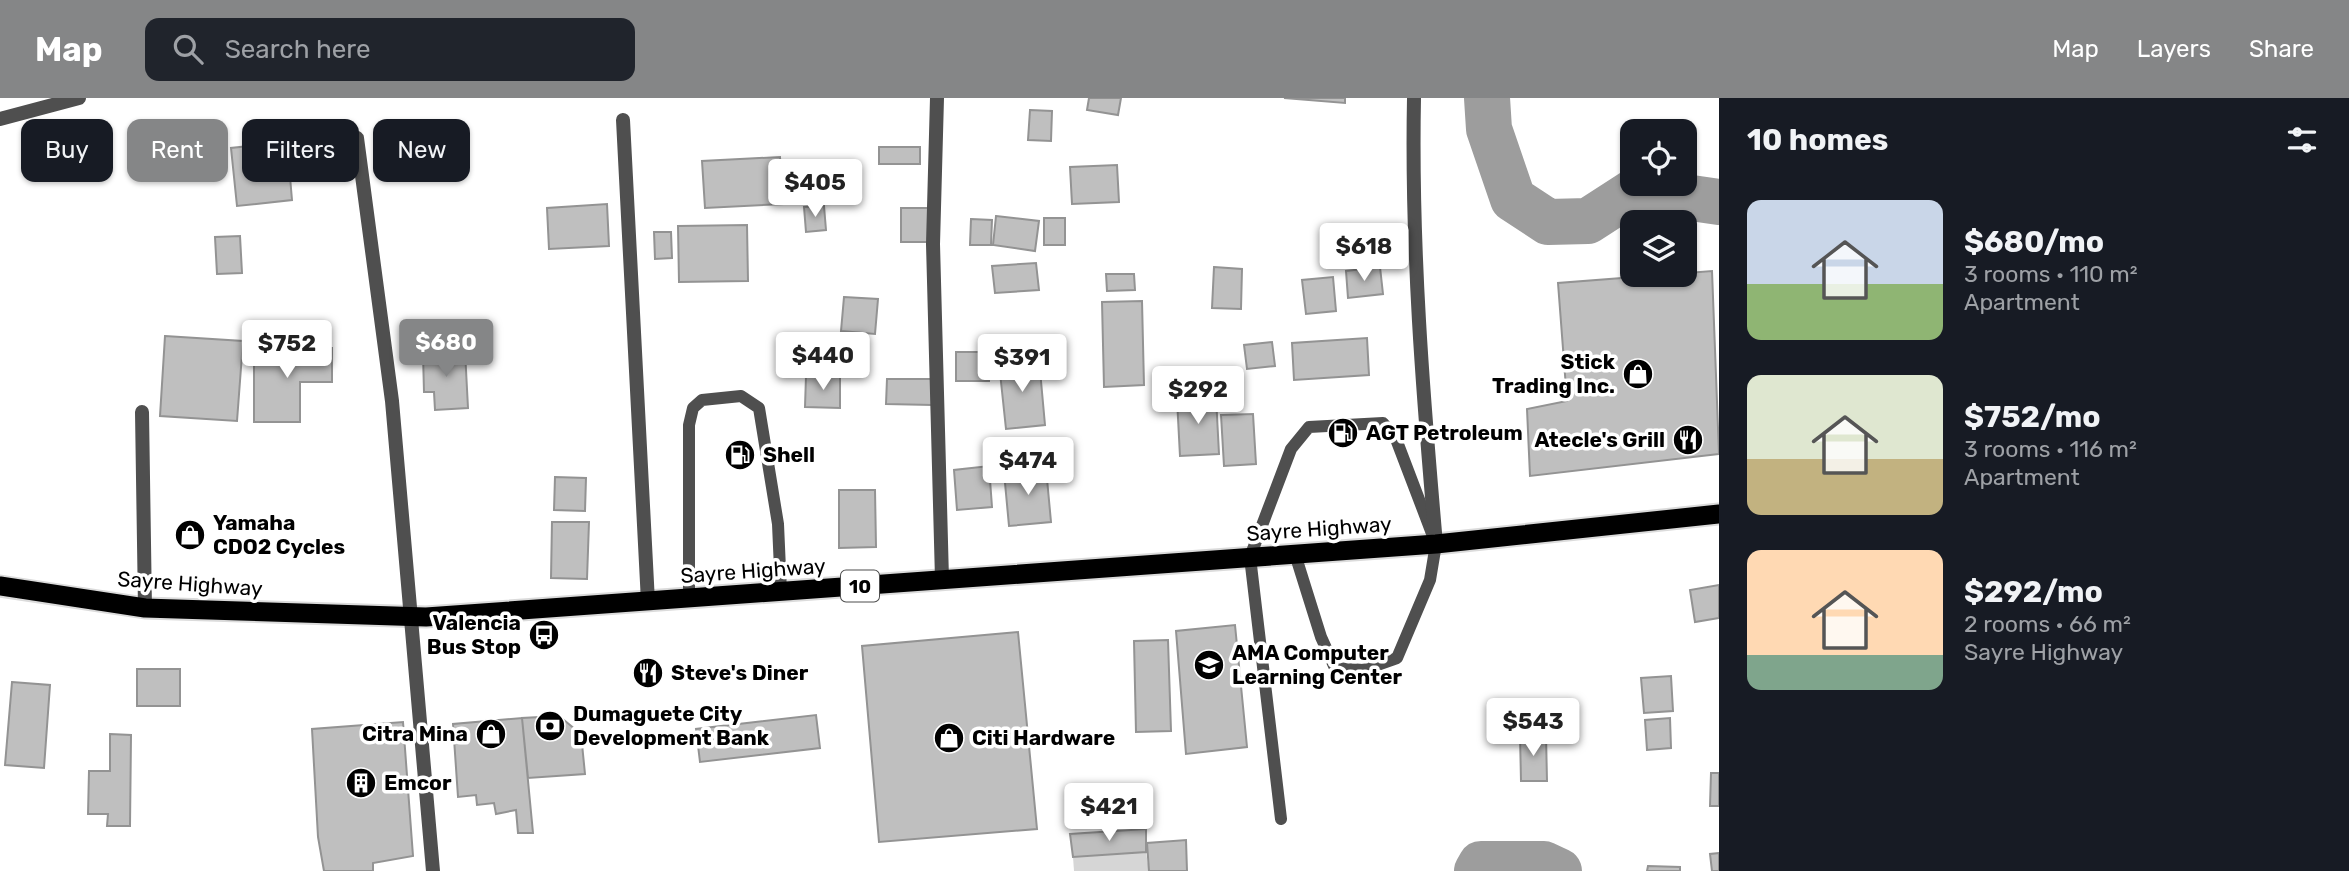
<!DOCTYPE html>
<meta charset="utf-8">
<style>
:root{--surface:#171b24;--page:#20242c;--text:#f1f3f6;--muted:#9ea1a6;--accent:#858687}
body{margin:0;font-family:Rubik,sans-serif;background:var(--page);color:var(--text);height:100vh;display:flex;flex-direction:column;font-size:26px;white-space:nowrap}
*{box-sizing:border-box;margin:0}
p{font-size:23px;color:var(--muted)}
.icon{flex:none;width:38px;height:38px;fill:none;stroke:currentColor;stroke-width:2;stroke-linecap:round;stroke-linejoin:round}
.map{position:relative;flex:1;overflow:hidden}
.details{display:flex;flex-direction:column;background:var(--surface);width:630px}
.details>*{flex:none}
.banner{position:absolute;left:21px;top:21px;width:665px;height:63px;display:flex;gap:14px}
.tools{position:absolute;left:1620px;top:21px;display:grid;gap:14px}
.tools a{display:grid;place-items:center;width:77px;height:77px;border-radius:14px;background:var(--surface);box-shadow:0 2px 5px #0004;font-size:35px}
.price{position:absolute;translate:-50% -60px;padding:0 16px;border-radius:7px;background:#fff;color:#222;font-size:23px;line-height:46px;filter:drop-shadow(0 2px 4px #0008)}
.price::after{content:'';position:absolute;left:50%;top:42px;width:21px;height:16px;margin-left:-10px;background:inherit;clip-path:polygon(0 0,100% 0,50% 100%)}
.price.on{background:var(--accent);color:#fff}
ul{padding:0;list-style:none}
li{display:flex;align-items:center;gap:21px;height:175px;padding:0 28px}
li span{display:grid;place-items:center;flex:none;width:196px;height:140px;border-radius:14px;color:#555}
li>.icon{margin-inline-start:auto}
span .icon{width:84px;height:84px;fill:#fffc;stroke-width:1}
li b{font-size:30px}
h2{display:flex;justify-content:space-between;align-items:center;height:84px;padding:0 28px;font-size:30px}
.chip{padding:0 24px;border-radius:14px;background:var(--surface);box-shadow:0 2px 5px #0004;font-size:24px;line-height:63px}
.chip.on{background:var(--accent);color:#fff}
header{display:flex;align-items:center;gap:42px;box-sizing:border-box;height:98px;padding:0 35px;background:var(--accent);color:#fff}
header strong{font-size:33px}
nav{display:flex;gap:38px;margin-inline-start:auto;font-size:24px}
.search{width:490px;height:63px;background:var(--page);display:flex;align-items:center;gap:18px;box-sizing:border-box;padding:0 24px;border-radius:14px;color:var(--muted);font-size:26px}
main{display:flex;flex:1;min-height:0}
.map>svg:first-child{display:block}
</style>
<header>
<strong>Map</strong>
<div class="search"><svg class="icon" aria-label="search" viewBox="0 0 24 24"><circle cx="10" cy="10" r="6"/><path d="M15 15l6 6"/></svg>Search here</div>
<nav><a>Map</a><a>Layers</a><a>Share</a></nav>
</header>
<main>
<div class="map">
<svg width="1719" height="773" viewBox="0 0 1719 773">
<rect width="100%" height="100%" fill="#fff"/>
<!-- green -->
<path fill="#d6d6d6" d="M1146,754l3,19h-75l-1,-14z"/>
<g fill="none" stroke-linecap="round" stroke-linejoin="round">
<!-- river -->
<path stroke="#9d9d9d" stroke-width="46" d="M1487,0l2,31 24,70 35,23 40,-1 48,-31 83,12
M1477,773l4,-7h63l15,7"/>
</g>
<!-- building -->
<path fill="#bfbfbf" stroke="#939393" stroke-width="2" d="M1089,0h32l-3,17 -31,-5z
M1284,0h61v5z
M1030,12l22,1 -1,30 -23,-1z
M327,40l2,27 -37,2 -2,-27z
M287,44l5,58 -55,6 -6,-58z
M879,49h41v17h-41z
M780,59l3,47 -78,4 -3,-47z
M1117,67l2,37 -47,2 -2,-37z
M607,106l2,42 -60,3 -2,-41z
M824,108l2,24 -20,2 -2,-25z
M901,110h30v34h-30z
M996,118l43,5 -4,30 -42,-6z
M1044,120h21v27h-21z
M971,121l21,1 -1,25h-21z
M747,127l1,56 -69,1 -1,-56z
M654,134h17l1,26 -17,1z
M240,138l2,37 -25,1 -2,-37z
M1036,165l3,27 -44,3 -3,-27z
M1214,169l28,2 -1,40 -29,-1z
M1380,169l3,27 -35,4 -2,-27z
M1712,173l7,183 -189,22 -3,-67 40,-8 -9,-118z
M1106,176h28l1,16 -28,1z
M1333,179l3,34 -30,3 -4,-34z
M844,199l34,2 -3,35 -34,-3z
M1142,203l2,84 -40,2 -2,-85z
M165,238l78,5 -6,80 -77,-5z
M1367,240l2,37 -75,5 -2,-37z
M1272,244l3,24 -28,3 -3,-24z
M332,250v34h-32v40h-46v-73z
M465,253l3,57 -33,2 -1,-18h-10l-1,-38z
M956,254h33v29h-33z
M1039,261l6,66 -39,4 -7,-66z
M806,278l34,1v31l-35,-1z
M887,281h45v26l-46,-1z
M1216,299l3,57 -39,2 -3,-57z
M1253,316l3,50 -32,2 -3,-51z
M989,368l3,41 -35,3 -3,-40z
M1046,370l5,54 -42,4 -5,-54z
M555,379l31,1 -1,33 -31,-1z
M839,392h36l1,57 -37,1z
M552,424h37l-2,57 -36,-1z
M1719,487v33l-24,4 -5,-32z
M1235,527l12,122 -61,7 -10,-123z
M1018,534l19,197 -158,13 -17,-196z
M1168,542l3,91 -35,1 -2,-91z
M137,571h43v37h-43z
M1671,578l2,35 -29,2 -3,-35z
M12,584l38,3 -6,83 -39,-3z
M816,617l4,33 -120,14 -4,-33z
M559,618l22,18 4,40 -57,4 -6,-60z
M522,620l11,115h-15l-2,-23 -20,4 -2,-11 -17,2 -1,-10 -18,2 -5,-73z
M1670,620l1,30 -24,2 -2,-30z
M403,624l10,134 -40,7v8h-49l-6,-34 -6,-108z
M110,636l21,1 -1,91h-23l1,-12h-20l1,-43h21z
M1520,637h26l1,46h-26z
M1711,675h8v33h-9z
M1146,731v23l-73,5 -3,-23z
M1186,742l1,31h-38l-2,-28z
M1719,755v18h-7l-2,-17z
M1648,768l32,1v4h-33z"/>
<g fill="none" stroke-linecap="round" stroke-linejoin="round">
<!-- trunk casing -->
<g stroke="#dbdbdb" stroke-width="23">
<path id="trunk" d="M0,488l145,22 281,9 1010,-73 283,-30"/>
</g>
<!-- service -->
<path stroke="#4f4f4f" stroke-width="12" d="M689,501v-174l4,-17 9,-8 39,-4 18,12 19,116 3,68
M1281,721l-31,-262 41,-108 18,-22 74,-4 13,16 40,105 -6,36 -33,78 -34,12 -28,-2 -14,-31 -26,-83"/>
<!-- minor -->
<path stroke="#4f4f4f" stroke-width="14" d="M937,0l-4,146 9,335
M1414,0c-3,149 9,297 22,446
M0,21l79,-21
M623,22l25,482
M357,40l35,263 41,470
M142,314l3,196"/>
<!-- trunk -->
<use href="#trunk" stroke="#000" stroke-width="19"/>
</g>
<!-- icons -->
<defs>
<g id="shop-disc" transform="scale(1.575)"><circle r="9.5" fill="#000" stroke="#fff"/><path d="M-5-2.5h2.3a2.7 3.5 0 0 1 5.4 0H5L5.5 6h-11ZM-1.5-2.5h3a1.5 2.3 0 0 0-3 0Z" fill="#fff"/></g>
<g id="fuel-disc" transform="scale(1.575)"><circle r="9.5" fill="#000" stroke="#fff"/><path d="M-5.5-6h7V0h2V4h1.3V-2.5L3-4.5l.8-.8L6-3V5H2.5V1h-1V6h-7ZM-4.2-4.7v3.2H.2V-4.7Z" fill="#fff"/></g>
<g id="restaurant-disc" transform="scale(1.575)"><circle r="9.5" fill="#000" stroke="#fff"/><path d="M-5-6h1v4h1v-4h1v4h1v-4h1v5L-1.5 .5V6h-2V.5L-5-1ZM5-6V6H3V1.5H1.5Q1.5-4 5-6Z" fill="#fff"/></g>
<g id="bus-disc" transform="scale(1.575)"><circle r="9.5" fill="#000" stroke="#fff"/><path d="M-5-6H5V4H4V6H2V4H-2V6H-4V4H-5ZM-3.5-4V0h7V-4ZM-3.5 1.2v1.5H-2V1.2ZM2 1.2v1.5H3.5V1.2Z" fill="#fff"/></g>
<g id="university-disc" transform="scale(1.575)"><circle r="9.5" fill="#000" stroke="#fff"/><path d="M0-5L7-2L0 1L-7-2ZM-4 1L0 2.5L4 1V4Q0 6-4 4Z" fill="#fff"/></g>
<g id="bank-disc" transform="scale(1.575)"><circle r="9.5" fill="#000" stroke="#fff"/><path d="M-6-4H6V4H-6ZM0-2.3a2.3 2.3 0 1 0 0 4.6a2.3 2.3 0 1 0 0-4.6Z" fill="#fff"/></g>
<g id="building-disc" transform="scale(1.575)"><circle r="9.5" fill="#000" stroke="#fff"/><path d="M-4-6H4V6H1V3H-1V6H-4ZM-2.5-4.3h1.7v1.8h-1.7ZM.8-4.3h1.7v1.8H.8ZM-2.5-1h1.7V.8h-1.7ZM.8-1h1.7V.8H.8Z" fill="#fff"/></g>
</defs>
<g fill-rule="evenodd">
<use href="#shop-disc" x="1638" y="276"/>
<use href="#fuel-disc" x="1343" y="335"/>
<use href="#restaurant-disc" x="1688" y="342"/>
<use href="#fuel-disc" x="740" y="357"/>
<use href="#shop-disc" x="190" y="437"/>
<use href="#bus-disc" x="544" y="537"/>
<use href="#university-disc" x="1209" y="567"/>
<use href="#restaurant-disc" x="648" y="575"/>
<use href="#bank-disc" x="550" y="628"/>
<use href="#shop-disc" x="491" y="636"/>
<use href="#shop-disc" x="949" y="640"/>
<use href="#building-disc" x="361" y="685"/>
</g>
<g text-anchor="middle" stroke-width="7" stroke-linejoin="round" paint-order="stroke">
<!-- shield labels -->
<rect fill="#fff" stroke="#4c4c4c" stroke-width="2" x="841" y="472.5" width="38" height="31" rx="5"/>
<g font-size="19" font-weight="bold" fill="#000">
<text x="860" y="495">10</text>
</g>
<!-- poi labels -->
<g font-size="21" font-weight="bold" fill="#000" stroke="#fff" text-anchor="start">
<text x="1615" y="271" text-anchor="end">Stick<tspan x="1615" dy="24">Trading Inc.</tspan></text>
<text x="1366" y="342">AGT Petroleum</text>
<text x="1665" y="349" text-anchor="end">Atecle's Grill</text>
<text x="763" y="364">Shell</text>
<text x="213" y="432">Yamaha<tspan x="213" dy="24">CDO2 Cycles</tspan></text>
<text x="521" y="532" text-anchor="end">Valencia<tspan x="521" dy="24">Bus Stop</tspan></text>
<text x="1232" y="562">AMA Computer<tspan x="1232" dy="24">Learning Center</tspan></text>
<text x="671" y="582">Steve's Diner</text>
<text x="573" y="623">Dumaguete City<tspan x="573" dy="24">Development Bank</tspan></text>
<text x="468" y="643" text-anchor="end">Citra Mina</text>
<text x="972" y="647">Citi Hardware</text>
<text x="384" y="692">Emcor</text>
</g>
<!-- street labels -->
<g font-size="21" fill="#000" stroke="#fff">
<text transform="translate(1319 431) rotate(-4)" y="7">Sayre Highway</text>
<text transform="translate(753 473) rotate(-4)" y="7">Sayre Highway</text>
<text transform="translate(190 486) rotate(4)" y="7">Sayre Highway</text>
</g>
</g>
</svg>
<div class="tools">
<a><svg class="icon" aria-label="locate" viewBox="0 0 24 24"><circle cx="12" cy="12" r="6"/><path d="M12 2v4M12 18v4M2 12h4M18 12h4"/></svg></a>
<a><svg class="icon" aria-label="layers" viewBox="0 0 24 24"><path d="M12 4l9 5-9 5-9-5zM3 14l9 5 9-5"/></svg></a>
</div>
<b class="price" style="left:815px;top:121px">$405</b>
<b class="price" style="left:1364px;top:185px">$618</b>
<b class="price on" style="left:446px;top:281px">$680</b>
<b class="price" style="left:287px;top:282px">$752</b>
<b class="price" style="left:823px;top:294px">$440</b>
<b class="price" style="left:1022px;top:296px">$391</b>
<b class="price" style="left:1198px;top:328px">$292</b>
<b class="price" style="left:1028px;top:399px">$474</b>
<b class="price" style="left:1533px;top:660px">$543</b>
<b class="price" style="left:1109px;top:745px">$421</b>
<div class="banner">
<a class="chip">Buy</a>
<a class="chip on">Rent</a>
<a class="chip">Filters</a>
<a class="chip">New</a>
</div>
</div>
<section class="details">
<h2>10 homes<svg class="icon" aria-label="filters" viewBox="0 0 24 24"><path d="M4 7h16M4 17h16"/><circle cx="9" cy="7" r="2"/><circle cx="15" cy="17" r="2"/></svg></h2>
<ul>
<li><span style="background:linear-gradient(#c9d6e8 60%,#8fb573 0)"><svg class="icon" aria-label="home" viewBox="0 0 24 24"><path d="M3 11l9-7 9 7M6 9v11h12V9"/></svg></span><div><b>$680/mo</b><p>3 rooms · 110 m²</p><p>Apartment</p></div></li>
<li><span style="background:linear-gradient(#dfe7d0 60%,#c2b280 0)"><svg class="icon" aria-label="home" viewBox="0 0 24 24"><path d="M3 11l9-7 9 7M6 9v11h12V9"/></svg></span><div><b>$752/mo</b><p>3 rooms · 116 m²</p><p>Apartment</p></div></li>
<li><span style="background:linear-gradient(#ffd9b3 75%,#7fa58c 0)"><svg class="icon" aria-label="home" viewBox="0 0 24 24"><path d="M3 11l9-7 9 7M6 9v11h12V9"/></svg></span><div><b>$292/mo</b><p>2 rooms · 66 m²</p><p>Sayre Highway</p></div></li>
</ul>
</section>
</main>
